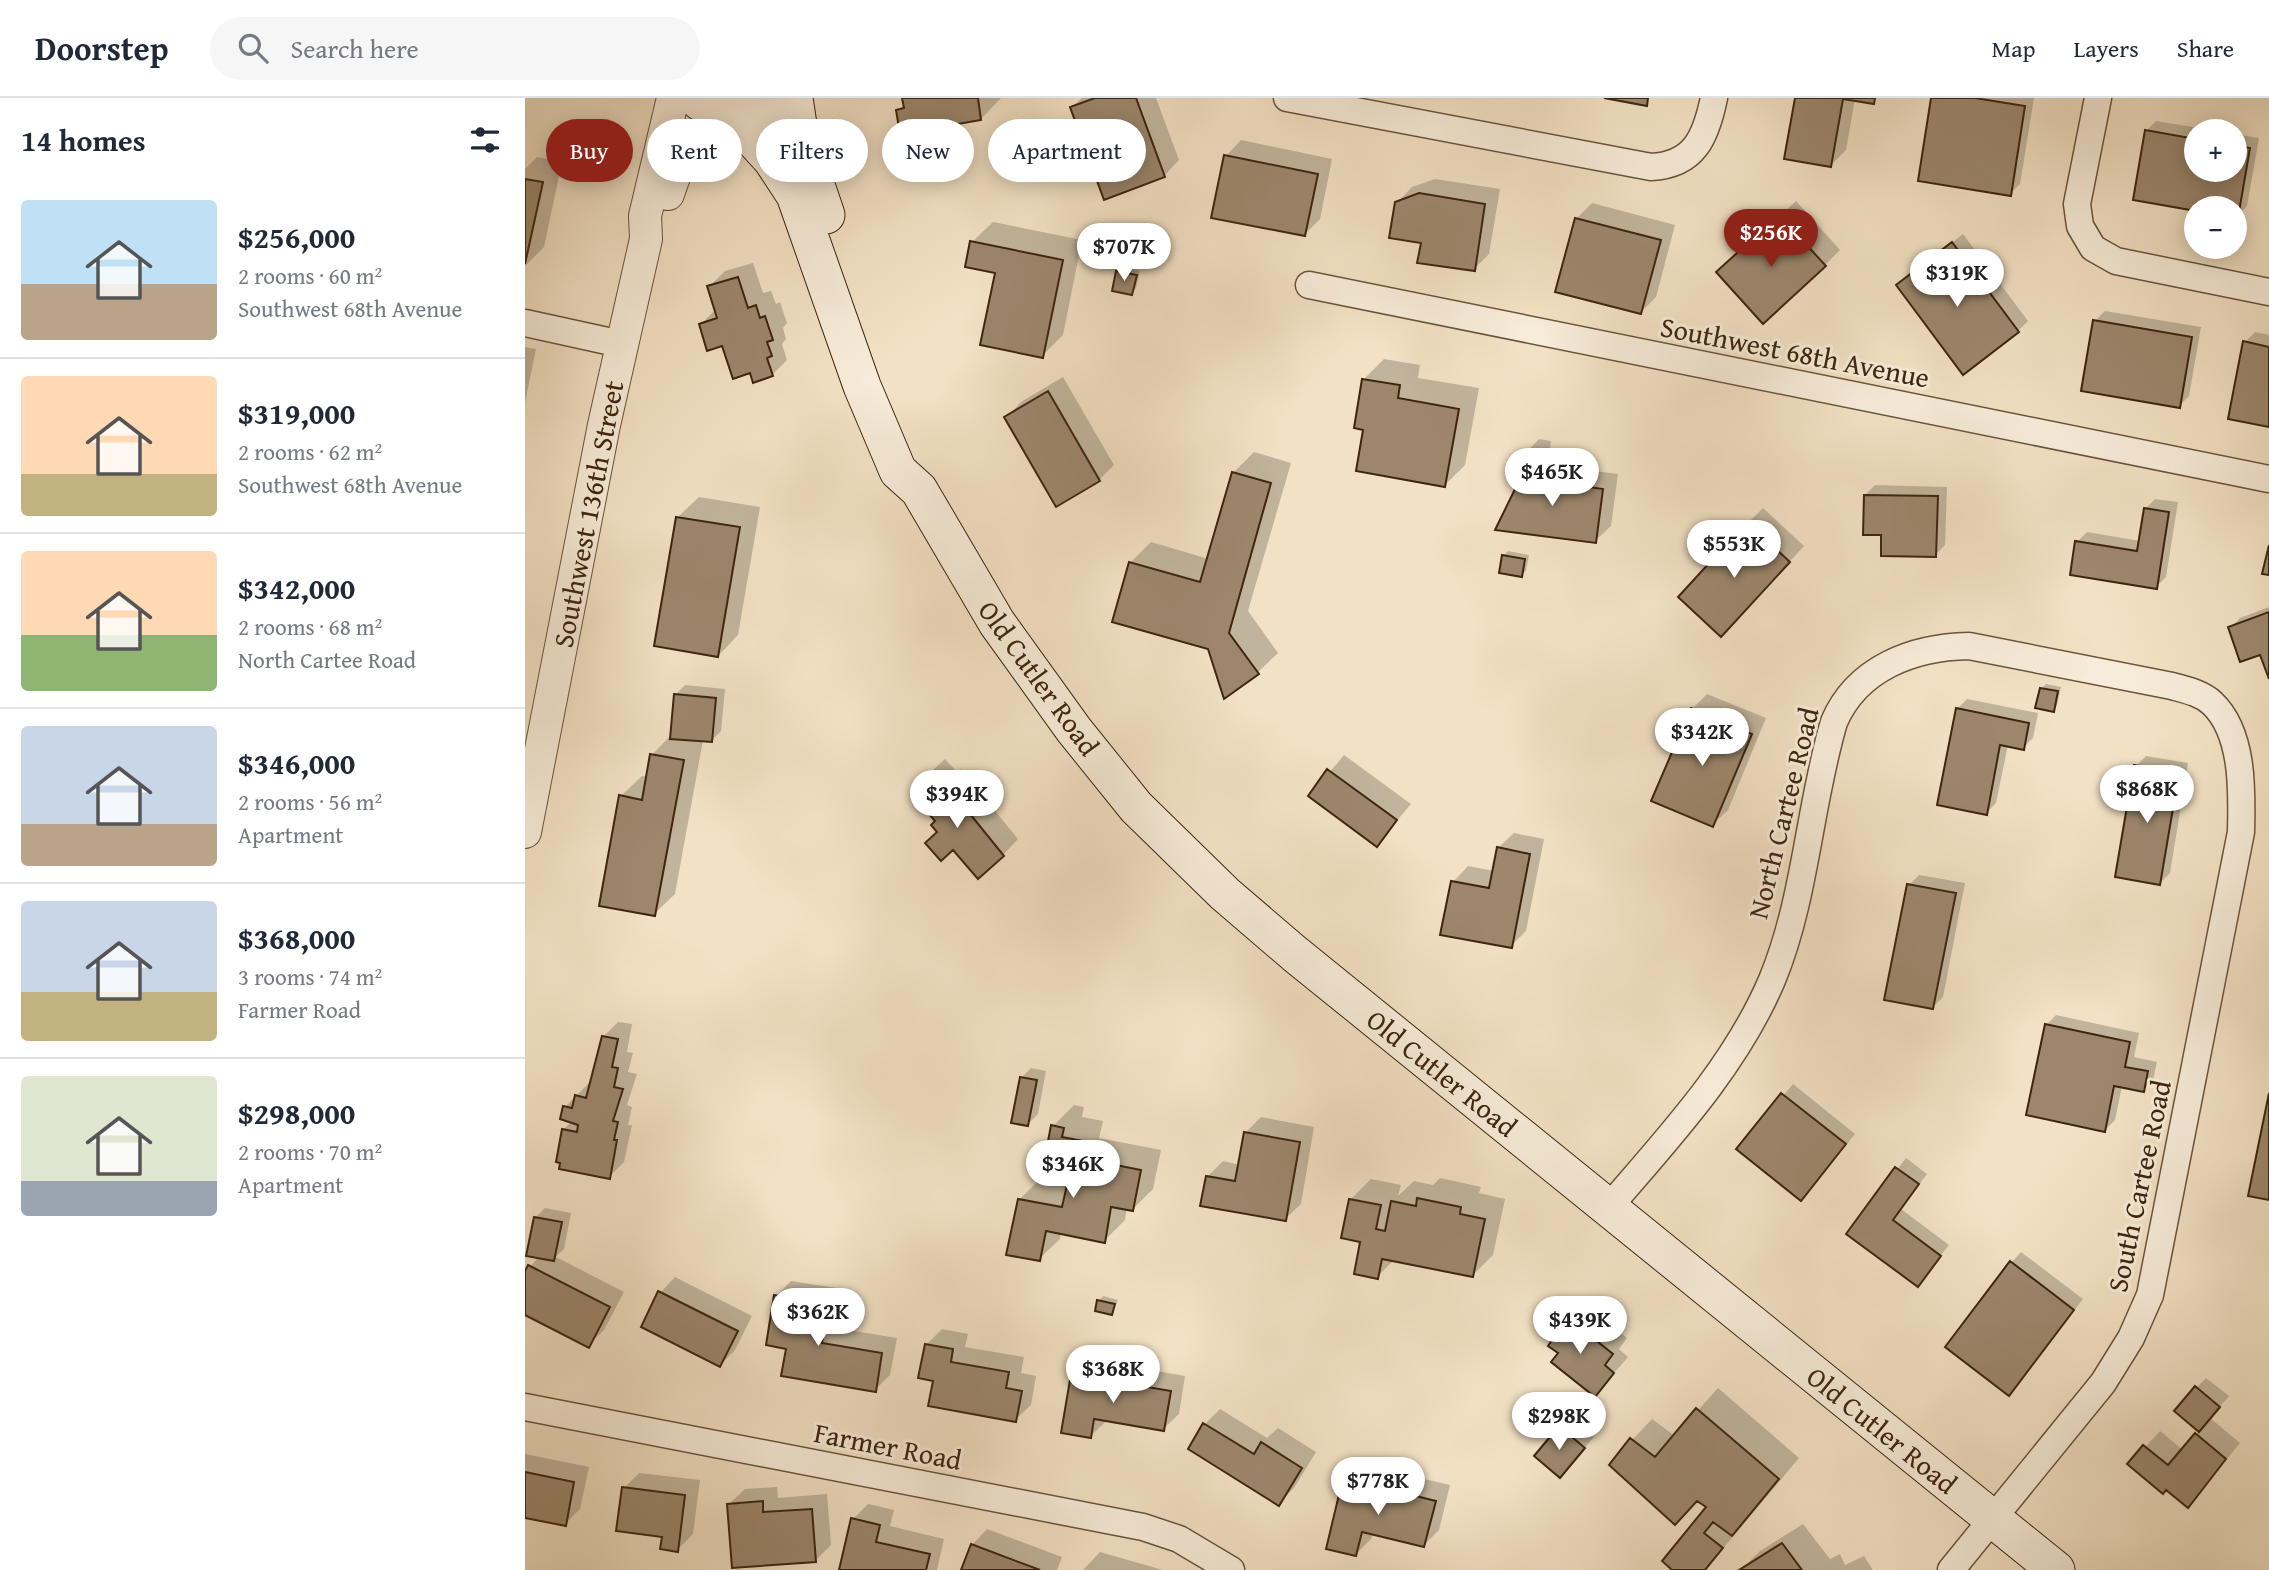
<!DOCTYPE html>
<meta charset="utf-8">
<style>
:root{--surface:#fff;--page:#f6f6f7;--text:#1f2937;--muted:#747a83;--line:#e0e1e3;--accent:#8f2418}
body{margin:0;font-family:"Gentium Book Plus",serif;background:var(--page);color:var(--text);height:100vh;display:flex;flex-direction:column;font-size:26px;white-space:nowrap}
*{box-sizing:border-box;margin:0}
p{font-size:23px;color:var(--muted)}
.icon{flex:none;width:38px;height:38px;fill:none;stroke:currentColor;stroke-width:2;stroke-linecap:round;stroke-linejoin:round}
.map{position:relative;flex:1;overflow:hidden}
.panel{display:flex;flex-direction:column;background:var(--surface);width:525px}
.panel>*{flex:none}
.banner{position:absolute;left:21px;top:21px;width:665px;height:63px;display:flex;gap:14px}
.fabs{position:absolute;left:1659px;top:21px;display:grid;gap:14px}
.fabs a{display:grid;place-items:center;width:63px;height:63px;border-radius:50%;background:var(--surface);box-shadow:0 4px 18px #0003;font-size:35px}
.price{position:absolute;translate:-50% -60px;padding:0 16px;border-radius:24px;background:#fff;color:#222;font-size:23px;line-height:46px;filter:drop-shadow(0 2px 4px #0008)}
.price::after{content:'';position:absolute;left:50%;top:42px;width:21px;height:16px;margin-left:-10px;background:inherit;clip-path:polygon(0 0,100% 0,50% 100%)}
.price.selected{background:var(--accent);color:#fff}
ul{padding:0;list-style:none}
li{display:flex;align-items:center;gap:21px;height:175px;padding:0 21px}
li+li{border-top:2px solid var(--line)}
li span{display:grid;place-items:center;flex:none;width:196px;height:140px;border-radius:7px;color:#555}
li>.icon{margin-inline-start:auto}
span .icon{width:84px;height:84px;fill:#fffc;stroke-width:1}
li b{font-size:30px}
h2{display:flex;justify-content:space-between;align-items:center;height:84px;padding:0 21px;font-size:30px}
.tag{padding:0 24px;border-radius:32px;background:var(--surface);box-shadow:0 4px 18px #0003;font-size:24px;line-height:63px}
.tag.selected{background:var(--accent);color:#fff}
header{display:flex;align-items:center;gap:42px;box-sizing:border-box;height:98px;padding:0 35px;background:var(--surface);border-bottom:2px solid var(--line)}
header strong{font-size:33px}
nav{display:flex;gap:38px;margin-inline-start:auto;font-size:24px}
.search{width:490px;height:63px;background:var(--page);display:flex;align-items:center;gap:18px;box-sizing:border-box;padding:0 24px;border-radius:38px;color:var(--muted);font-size:26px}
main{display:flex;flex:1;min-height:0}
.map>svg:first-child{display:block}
</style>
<header>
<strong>Doorstep</strong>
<div class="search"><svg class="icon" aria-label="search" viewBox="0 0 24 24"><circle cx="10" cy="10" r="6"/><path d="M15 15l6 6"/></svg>Search here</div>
<nav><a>Map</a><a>Layers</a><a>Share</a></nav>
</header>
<main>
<section class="panel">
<h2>14 homes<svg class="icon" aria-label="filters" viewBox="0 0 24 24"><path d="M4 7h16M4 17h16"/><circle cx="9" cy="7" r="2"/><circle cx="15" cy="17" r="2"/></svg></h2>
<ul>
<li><span style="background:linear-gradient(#bfe0f5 60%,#b9a48a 0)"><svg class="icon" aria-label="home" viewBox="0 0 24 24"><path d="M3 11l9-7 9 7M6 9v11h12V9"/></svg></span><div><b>$256,000</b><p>2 rooms · 60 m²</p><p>Southwest 68th Avenue</p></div></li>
<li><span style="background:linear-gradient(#ffd9b3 70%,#c2b280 0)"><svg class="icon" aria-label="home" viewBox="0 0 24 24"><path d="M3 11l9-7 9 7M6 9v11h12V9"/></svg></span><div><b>$319,000</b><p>2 rooms · 62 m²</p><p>Southwest 68th Avenue</p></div></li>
<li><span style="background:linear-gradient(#ffd9b3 60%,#8fb573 0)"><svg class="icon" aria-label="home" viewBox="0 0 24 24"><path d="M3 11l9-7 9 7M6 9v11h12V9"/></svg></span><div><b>$342,000</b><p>2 rooms · 68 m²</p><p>North Cartee Road</p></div></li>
<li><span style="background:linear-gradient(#c9d6e8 70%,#b9a48a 0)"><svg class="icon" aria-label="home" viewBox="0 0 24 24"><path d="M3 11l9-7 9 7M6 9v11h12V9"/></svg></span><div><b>$346,000</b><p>2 rooms · 56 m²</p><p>Apartment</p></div></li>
<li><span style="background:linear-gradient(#c9d6e8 65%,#c2b280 0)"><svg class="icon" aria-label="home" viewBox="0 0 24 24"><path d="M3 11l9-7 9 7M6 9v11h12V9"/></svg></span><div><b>$368,000</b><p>3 rooms · 74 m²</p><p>Farmer Road</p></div></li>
<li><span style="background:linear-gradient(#dfe7d0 75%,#9aa5b1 0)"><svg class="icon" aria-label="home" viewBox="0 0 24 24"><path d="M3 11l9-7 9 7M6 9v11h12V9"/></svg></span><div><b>$298,000</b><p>2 rooms · 70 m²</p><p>Apartment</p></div></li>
</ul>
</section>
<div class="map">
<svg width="1744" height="1472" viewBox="0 0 1744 1472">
<rect width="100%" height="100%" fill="#f2e1c4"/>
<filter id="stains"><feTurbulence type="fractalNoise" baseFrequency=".00286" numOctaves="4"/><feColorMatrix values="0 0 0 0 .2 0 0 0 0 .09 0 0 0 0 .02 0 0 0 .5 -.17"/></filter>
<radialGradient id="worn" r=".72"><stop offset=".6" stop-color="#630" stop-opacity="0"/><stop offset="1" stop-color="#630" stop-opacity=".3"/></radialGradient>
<!-- shadow -->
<path fill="#0003" d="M379,0h97l-20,21 -83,-8 7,-7z
M557,0h74l23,62 -15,16 -92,-69z
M1272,0h80l-4,4 -18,-3 -9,51 -15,15z
M1408,0h101l-14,86 -10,10z
M1631,23l62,10h-22v39h39v-36l24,4 -12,68 -10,10 -2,-8 -39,1 -61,-10 11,-68z
M716,42l91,19 -12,60 -15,15 -79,-78z
M12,59l25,5 -18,85 -19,19v-97z
M910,81l65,10 -11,65 -15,15 -51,-28 -26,-38 15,-16z
M1271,103l44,49 -15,15 -91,-8z
M1067,105l83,22 -19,72 -15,15 -65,-93z
M468,124l89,18 -19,95 -21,21 -45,-84 -25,-30z
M1438,136l65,87 -10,10 -120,-46z
M228,165l10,30 8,-2 5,13 4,-2 7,21 -4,5 3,11 -4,5 5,16 -15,15 -21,-4 -50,-47 15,-15 -7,-22 16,-16z
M597,169l18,4 -4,17 -4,5 -14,-22z
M1580,213l96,16 -12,69 -10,10 -84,-85z
M1730,234l14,3v91l-39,-8 15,-76z
M0,249l11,2 -11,54z
M859,261l36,6 -2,13 61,10 -14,77 -20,20 -80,-56 -1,-50z
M538,279l51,88 -15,15 -93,-62 15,-16z
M1014,341l12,2 -3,24 70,9 -7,52 -16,15 -75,-58 4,-28z
M729,354l37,11 -43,148 30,42 -21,20 -48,-25 -79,-85 21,-21 58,17 24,-86z
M1350,387l72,2 -2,58 -10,10 -52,-21 -18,-39z
M174,399l61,10 -22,128 -20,21 -40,-139z
M1630,401l23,3 -12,75 -10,10 -79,-45 10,-10 53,9 5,-32z
M1238,410l41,38 -68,74 12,-97z
M983,453l21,4 -3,16 -5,4 -17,-20z
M1744,509v67l-8,-21 -31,-25 10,-10z
M1521,586l15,3 -4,18 -4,5 -12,-21z
M160,587l40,4 -4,42 -10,10 -8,-1 -28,154 -21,20 -33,-118 21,-20 6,1 4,-22 20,-21 3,-39z
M1182,596l59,24 -38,92 -16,15 -20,-116z
M1442,601l71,14 -5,25 -10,10 -15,-3 -12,58 -10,10 -29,-104z
M819,657l67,49 -34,40 -67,-48z
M1621,658l42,7 -18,110 -10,10 -24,-117z
M420,661l12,13 4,-3 57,70 -15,16 -64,-23 -8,-36 -12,-13z
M989,735l30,6 -18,92 -15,15 -58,-64 15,-16 26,5 4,-23z
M1394,777l46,8 -22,114 -10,10 -24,-122z
M1531,917l83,18 -5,24 23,5 -4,18 -10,10 -21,-4 -7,34 -10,10 -59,-105z
M93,924l14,2 -5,28 6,1 -5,19 9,2 -10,31 5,2 -4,18h4l-8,37 -15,15 -46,-47 9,-9 -7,-14 27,-27 11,-43z
M506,970l15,3 -8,43 -10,10 -7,-46z
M1268,986l62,50 -44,54 -72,-39z
M549,1007l10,2 -2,10 21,4 -4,17 62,12 -8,39 -20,20 -6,-1 -2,12 -21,21 -43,-9 -1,7 -21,20 -20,-59 21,-21 29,6 2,-11 -18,-48z
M736,1019l53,10 -13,77 -16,15 -78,-42 16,-16 17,4 5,-32z
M1381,1060l21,16 -26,35 48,36 -31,39 -70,-50z
M915,1080l41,9 -2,6 26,6 -12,56 -20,20 -79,-15 -17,17 -26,-78 20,-20 30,6 -3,11 16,-15 19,4z
M20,1110l26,5 -7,36 -8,8 68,35 -20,38 -16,15 -63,-32v-39l14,-18 -4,-38z
M1496,1154l62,47 -74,95 3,-132z
M150,1179l77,39 -17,34 -15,15 -60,-72z
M266,1183l52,8 -7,39 61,10 -7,37 -15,15 -87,-43 -12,-51z
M578,1198l15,4 -6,13 -13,-12z
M1054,1202l48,38 -8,11 9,8 -33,38 -35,-42 4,-38z
M417,1231l26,5 -3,13 59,10 -3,16 15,3 -5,29 -16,15 -80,-41 -9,-34z
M563,1261l97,17 -6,38 -16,15 -56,-9 -16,16 -18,-61z
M1681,1280l23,18 -19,22 30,25 -52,63 -58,-42 30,-33 23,19 17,-20 -3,-43z
M1193,1290l81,70 -94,112h-30l34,-63 -77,-67 20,-21 23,17z
M695,1311l47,29 11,-10 38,24 -22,36 -16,16 -88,-56 15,-24z
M1045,1319l24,20 -34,39v-49z
M0,1356l64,13 -9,42 -15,15 -40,-8z
M835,1366l90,21 -11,45 -15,15 -51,-12 -2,6 -15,15 -11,-75z
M114,1375l61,7 -7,54 -16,16 -53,-62z
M252,1389l1,11 49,-4 4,51 -15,15 -87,-56 16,-15z
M343,1406l26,6 -4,16 54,13 -7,31h-90l6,-51z
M1278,1426l27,35 10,-5 5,11 19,-9 9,14h-132l19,-19z
M462,1431l75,28 -5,13h-94l9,-25z
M575,1454l63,18h-80z"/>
<!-- building -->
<path fill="#9c876d" stroke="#3e250f" stroke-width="2" d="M377,0h76l3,22 -81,14 -4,-24 8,-2z
M570,0h41l29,79 -61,23 -34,-93z
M1079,0h44l-1,8z
M1270,0h80l-1,6 -31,-5 -12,68 -47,-8z
M1406,0h44l50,8 -14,90 -93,-15z
M1620,32l51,9v31h39v-25l15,3 -12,70 -3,-1v-9h-39v3l-63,-11z
M699,57l94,19 -13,62 -94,-18z
M0,81l18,3 -18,82z
M894,95l66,11 -10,67 -58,-8 4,-20 -32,-5 6,-36z
M1254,117l47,51 -63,58 -47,-52z
M1050,120l86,22 -20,74 -86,-22z
M445,143l93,19 -20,98 -63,-13 15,-72 -30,-6z
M1427,144l67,90 -56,43 -67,-90z
M591,173l21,4 -5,20 -20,-4z
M213,179l10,31 8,-3 4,13 5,-2 8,24 -6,2 5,14 -5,2 6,18 -20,7 -3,-10 -17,6 -11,-33 -15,5 -8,-27 18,-6 -10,-32z
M1568,222l99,17 -12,71 -99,-17z
M1718,243l26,6v80l-41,-8z
M837,281l38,6 -2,13 61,11 -14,78 -89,-16 7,-41 -9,-2z
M523,293l52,90 -44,26 -52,-90z
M997,356l14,2 -3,23 70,10 -7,54 -101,-13 23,-47z
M707,374l39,11 -42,150 30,41 -35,25 -16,-50 -96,-27 17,-60 71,20z
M1339,397l74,1 -2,61 -55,-1v-21h-18z
M1619,410l25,4 -12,77 -87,-14 5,-34 62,10z
M151,419l64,10 -22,130 -64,-11z
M1222,424l43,40 -69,75 -43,-40z
M1744,447v30l-7,-1z
M977,457l23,4 -3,18 -23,-4z
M1744,514v67l-9,-24 -20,7 -12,-35z
M1515,590l18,3 -4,21 -19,-4z
M149,596l42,4 -4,44 -42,-3z
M1166,610l61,26 -39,93 -62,-26z
M1431,610l73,15 -5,27 -24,-5 -13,70 -50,-10z
M125,656l34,6 -29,156 -56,-10 20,-111 23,5z
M1609,667l45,8 -19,112 -45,-8z
M802,671l70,51 -20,27 -69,-51z
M404,675l12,13 4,-3 59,73 -26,23 -25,-29 -12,11 -16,-18 12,-11 -6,-7 4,-4 -15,-17 9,-7 -12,-14z
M972,749l33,7 -18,94 -72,-13 11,-54 38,7z
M1382,786l49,9 -23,116 -49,-9z
M1520,926l85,18 -5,25 23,4 -4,21 -30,-6 -9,46 -79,-17z
M77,938l16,3 -6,28 6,1 -4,19 9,2 -10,32 5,1 -4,18h3l-7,39 -51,-10 1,-6 -4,-1 6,-33 15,3 1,-7 -18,-6 3,-13 9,2 3,-13 11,3z
M495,979l17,3 -9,46 -17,-3z
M1256,995l65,51 -45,57 -65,-52z
M1744,995v107l-21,-4z
M526,1027l13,3 -2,9 21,4 -3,17 61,12 -8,41 -22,-4 -6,36 -59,-12 -6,30 -34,-6 12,-56 44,8 7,-31 -18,-4 2,-12 -8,-2z
M719,1034l56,10 -14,79 -86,-15 6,-30 29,5z
M1370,1069l24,17 -26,36 48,36 -23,31 -72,-53z
M892,1100l44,9 -1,7 25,5 -12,58 -91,-18 -4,20 -24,-5 6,-32 -19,-4 8,-39 32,6 -5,24 9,2 6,-30 25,5z
M9,1119l28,5 -8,39 -28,-5z
M1485,1163l64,49 -65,86 -64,-49z
M3,1167l82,42 -21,41 -64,-33v-44z
M133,1193l80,40 -18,36 -79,-40z
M249,1197l54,9 -6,39 60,10 -6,39 -95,-16 5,-27 -20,-4z
M572,1202l18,4 -3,11 -17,-4z
M1038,1216l50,40 -8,11 9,8 -19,24 -44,-35 7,-9 -10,-7 4,-6 -6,-5z
M400,1246l28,5 -2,13 58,10 -3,16 16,3 -6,31 -88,-16 5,-25 -15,-3z
M546,1276l100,17 -7,40 -70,-12 -3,19 -30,-5z
M1670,1288l25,21 -21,25 -25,-21z
M1171,1310l83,71 -47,57 -19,-14 -9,11 19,15 -18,22h-33l-10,-9 44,-54 -9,-6 -22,24 -66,-60 21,-27 25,19z
M678,1325l51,31 7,-12 41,26 -23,38 -91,-57z
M1034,1328l26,22 -25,30 -26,-22z
M1670,1335l31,26 -38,49 -22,-18 -3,4 -36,-30 16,-19 25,20z
M0,1374l49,10 -8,44 -41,-8z
M818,1380l93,23 -12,46 -62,-15 -6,24 -30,-7z
M97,1389l63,8 -7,57 -18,-3 2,-12 -46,-6z
M238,1403v11l49,-3 4,53 -84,6 -5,-64z
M326,1420l29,7 -4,17 54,12 -4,16h-87z
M1257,1445l20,27h-63z
M446,1446l69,26h-79z"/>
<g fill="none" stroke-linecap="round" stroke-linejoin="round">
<!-- minor casing -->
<g stroke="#6b543c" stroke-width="29">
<path id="minor" d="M762,0l364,69c44,-2 55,-31 63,-69
M1573,0l-21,106 3,22 13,22 23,13 153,31
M784,187l960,194
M0,225l96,21
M1083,1110c60,-70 127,-141 164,-228 34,-82 37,-174 62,-258 23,-54 79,-75 135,-76l203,40c14,4 29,7 40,17 32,30 30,89 29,129l-91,463 -19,43 -28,45 -152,187
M0,1309l618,120 36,12 52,31"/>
</g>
<!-- tertiary casing -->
<g stroke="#6b543c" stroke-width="34">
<path id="tertiary" d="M143,96c13,-40 21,-55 55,-80
M0,734l79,-407 42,-186 -1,-23 28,-118"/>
</g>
<!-- secondary casing -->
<g stroke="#3e250f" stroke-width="39">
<path id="secondary" d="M170,0c27,22 63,24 90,0
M269,0l6,40 26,77
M207,18l40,44 23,35 67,191 36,85 21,19 78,133 77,107 62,77 89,87 70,60 761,616"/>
</g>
<!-- minor -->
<use href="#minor" stroke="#f7ecd9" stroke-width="26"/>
<!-- tertiary -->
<use href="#tertiary" stroke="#f7ecd9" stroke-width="32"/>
<!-- secondary -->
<use href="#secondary" stroke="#f7ecd9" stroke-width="37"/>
</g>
<g text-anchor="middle" stroke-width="6" stroke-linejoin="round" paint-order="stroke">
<!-- street labels -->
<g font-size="28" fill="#3e250f" stroke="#f7ecd9">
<text transform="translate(1270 254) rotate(11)" y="10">Southwest 68th Avenue</text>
<text transform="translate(63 416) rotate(-79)" y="10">Southwest 136th Street</text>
<text transform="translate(514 580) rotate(54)" y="10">Old Cutler Road</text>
<text transform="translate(1258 715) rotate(-76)" y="10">North Cartee Road</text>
<text transform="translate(917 975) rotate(39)" y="10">Old Cutler Road</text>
<text transform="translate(1614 1088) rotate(-78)" y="10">South Cartee Road</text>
<text transform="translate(1357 1332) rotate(39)" y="10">Old Cutler Road</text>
<text transform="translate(363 1348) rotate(11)" y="10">Farmer Road</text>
</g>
</g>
<rect width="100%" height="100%" filter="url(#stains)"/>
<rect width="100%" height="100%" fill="url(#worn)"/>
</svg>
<div class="fabs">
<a>+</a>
<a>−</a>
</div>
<b class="price selected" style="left:1246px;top:171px">$256K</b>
<b class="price" style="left:599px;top:185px">$707K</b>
<b class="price" style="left:1432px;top:211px">$319K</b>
<b class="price" style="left:1027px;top:410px">$465K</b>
<b class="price" style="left:1209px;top:482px">$553K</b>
<b class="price" style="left:1177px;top:670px">$342K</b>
<b class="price" style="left:1622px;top:727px">$868K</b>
<b class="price" style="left:432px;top:732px">$394K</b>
<b class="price" style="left:548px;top:1102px">$346K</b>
<b class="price" style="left:293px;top:1250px">$362K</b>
<b class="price" style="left:1055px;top:1258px">$439K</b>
<b class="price" style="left:588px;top:1307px">$368K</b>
<b class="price" style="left:1034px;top:1354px">$298K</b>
<b class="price" style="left:853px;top:1419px">$778K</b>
<div class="banner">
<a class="tag selected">Buy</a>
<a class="tag">Rent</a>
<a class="tag">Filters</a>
<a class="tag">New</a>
<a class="tag">Apartment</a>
</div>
</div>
</main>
